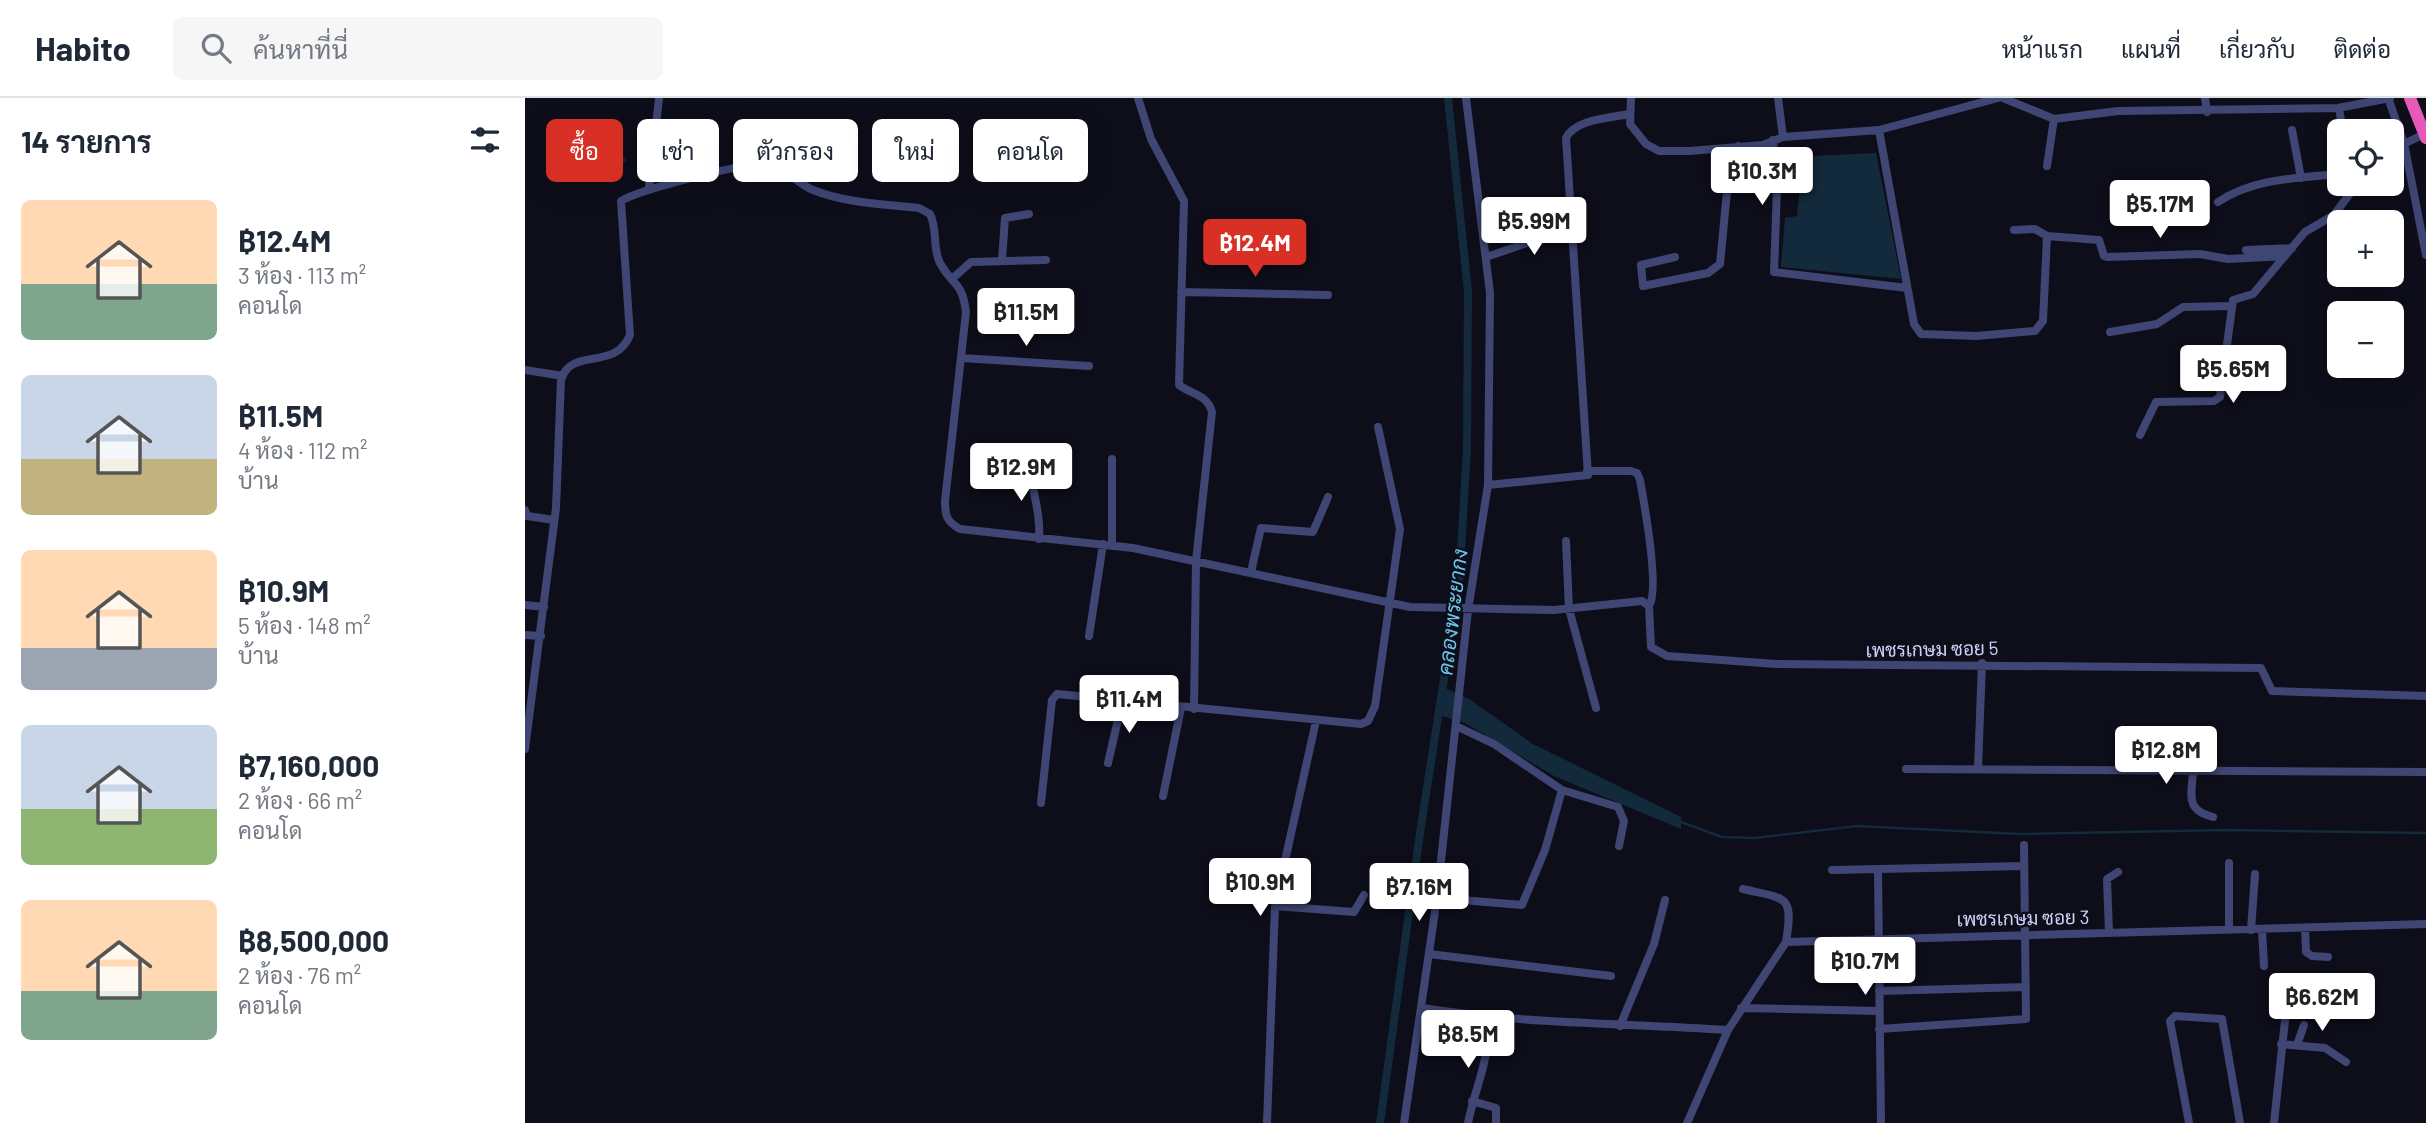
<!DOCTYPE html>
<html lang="th">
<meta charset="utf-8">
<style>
:root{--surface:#fff;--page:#f6f6f7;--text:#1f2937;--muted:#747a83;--line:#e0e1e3;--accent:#d93025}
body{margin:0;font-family:Barlow,Sarabun,sans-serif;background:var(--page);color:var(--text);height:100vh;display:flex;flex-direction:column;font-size:26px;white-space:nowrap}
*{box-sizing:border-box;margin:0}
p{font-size:23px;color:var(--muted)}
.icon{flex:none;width:38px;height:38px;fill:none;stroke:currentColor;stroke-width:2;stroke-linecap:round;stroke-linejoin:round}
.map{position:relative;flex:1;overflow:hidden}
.details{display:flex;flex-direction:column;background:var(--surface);width:525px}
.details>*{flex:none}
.banner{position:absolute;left:21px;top:21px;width:665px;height:63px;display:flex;gap:14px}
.fabs{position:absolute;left:1802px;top:21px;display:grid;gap:14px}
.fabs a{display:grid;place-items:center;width:77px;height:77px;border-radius:10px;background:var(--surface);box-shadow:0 7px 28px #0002;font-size:35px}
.price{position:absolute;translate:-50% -60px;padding:0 16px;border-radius:7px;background:#fff;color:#222;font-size:23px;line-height:46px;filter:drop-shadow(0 2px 4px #0008)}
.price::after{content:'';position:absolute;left:50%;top:42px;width:21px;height:16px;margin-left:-10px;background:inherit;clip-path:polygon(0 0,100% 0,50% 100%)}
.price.selected{background:var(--accent);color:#fff}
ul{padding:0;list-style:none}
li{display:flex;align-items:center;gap:21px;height:175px;padding:0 21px}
li span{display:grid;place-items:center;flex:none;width:196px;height:140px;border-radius:10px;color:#555}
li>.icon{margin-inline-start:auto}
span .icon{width:84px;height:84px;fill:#fffc;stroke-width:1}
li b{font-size:30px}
h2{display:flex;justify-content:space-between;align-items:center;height:84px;padding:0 21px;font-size:30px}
.chip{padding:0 24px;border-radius:10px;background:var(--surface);box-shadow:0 7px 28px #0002;font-size:24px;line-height:63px}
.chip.selected{background:var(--accent);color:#fff}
header{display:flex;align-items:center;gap:42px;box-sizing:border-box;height:98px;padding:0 35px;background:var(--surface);border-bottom:2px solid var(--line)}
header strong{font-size:33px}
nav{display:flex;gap:38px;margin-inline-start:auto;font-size:24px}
.search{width:490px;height:63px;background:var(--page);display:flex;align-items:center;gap:18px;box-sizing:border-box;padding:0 24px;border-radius:10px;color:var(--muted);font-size:26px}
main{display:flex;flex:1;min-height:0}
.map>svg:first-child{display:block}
</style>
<header>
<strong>Habito</strong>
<div class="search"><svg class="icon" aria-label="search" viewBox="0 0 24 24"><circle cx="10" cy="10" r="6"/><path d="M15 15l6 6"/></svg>ค้นหาที่นี่</div>
<nav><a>หน้าแรก</a><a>แผนที่</a><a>เกี่ยวกับ</a><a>ติดต่อ</a></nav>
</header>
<main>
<section class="details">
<h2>14 รายการ<svg class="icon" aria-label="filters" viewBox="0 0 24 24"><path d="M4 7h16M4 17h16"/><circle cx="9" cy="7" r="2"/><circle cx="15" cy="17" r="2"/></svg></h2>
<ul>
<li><span style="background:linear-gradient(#ffd9b3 60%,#7fa58c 0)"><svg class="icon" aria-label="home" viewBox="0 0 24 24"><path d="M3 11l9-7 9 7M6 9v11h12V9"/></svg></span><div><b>฿12.4M</b><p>3 ห้อง · 113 m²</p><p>คอนโด</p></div></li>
<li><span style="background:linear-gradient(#c9d6e8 60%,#c2b280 0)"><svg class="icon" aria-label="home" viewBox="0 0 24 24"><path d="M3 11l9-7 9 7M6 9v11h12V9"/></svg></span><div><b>฿11.5M</b><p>4 ห้อง · 112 m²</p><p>บ้าน</p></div></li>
<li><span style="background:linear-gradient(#ffd9b3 70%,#9aa5b1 0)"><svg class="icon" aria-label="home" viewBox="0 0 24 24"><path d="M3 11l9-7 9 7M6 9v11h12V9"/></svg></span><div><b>฿10.9M</b><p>5 ห้อง · 148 m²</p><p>บ้าน</p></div></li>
<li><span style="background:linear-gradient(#c9d6e8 60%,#8fb573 0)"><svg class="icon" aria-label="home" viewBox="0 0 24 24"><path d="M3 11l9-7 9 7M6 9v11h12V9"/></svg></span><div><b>฿7,160,000</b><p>2 ห้อง · 66 m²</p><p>คอนโด</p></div></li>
<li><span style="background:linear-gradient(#ffd9b3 65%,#7fa58c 0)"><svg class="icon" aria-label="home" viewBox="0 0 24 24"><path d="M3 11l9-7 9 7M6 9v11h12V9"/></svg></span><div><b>฿8,500,000</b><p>2 ห้อง · 76 m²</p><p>คอนโด</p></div></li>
</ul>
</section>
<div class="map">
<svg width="1901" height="1025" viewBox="0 0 1901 1025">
<rect width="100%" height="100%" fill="#0e0e1b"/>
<!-- water -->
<path fill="#122a3b" d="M80,39l22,24 -35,17 -10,-18v-22z
M1351,55l25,126 -120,-12 4,-49 12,-2 3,-28 -12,-2 3,-29z
M918,589l26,12 64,45 148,73v12l-127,-53 -89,-53 -26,-8z"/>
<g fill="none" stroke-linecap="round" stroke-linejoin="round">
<!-- stream -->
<path stroke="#122a3b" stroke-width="2.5" d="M1153,723l44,16 32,1 103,-12 163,8 207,-4 199,3"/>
<!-- canal -->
<path stroke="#122a3b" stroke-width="8" d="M855,1025l41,-297 38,-243 8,-134 1,-157 -20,-194"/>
<!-- minor -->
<path stroke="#3f4674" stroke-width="8" d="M613,0l13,41 33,62 -5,184c13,10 28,9 33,27l-16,149 -2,148
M941,0l24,195 -2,192
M1106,0l-1,26 16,20 13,7h30l74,-6 20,-8 96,-7 119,-32
M1253,0l5,39
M1478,0l51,21 64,-8 220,-3 52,-10
M1680,0l2,14
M1863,0l16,45 22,112
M1815,16l3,17
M1354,32l35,194 7,10 55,2 59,-5 8,-10 4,-85
M1767,32l9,48
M1248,42l4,48 -3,84 133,16
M1867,52l32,-16
M1522,68l7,-47
M124,89l10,-89
M1693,104c36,-24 80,-24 122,-28
M1489,132l21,-1 12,7 52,4 5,16 3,1 93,-3 28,5 57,-3
M1721,152l46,-2
M961,159l85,-29
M1150,159l-34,8 2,21 65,-13 12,-9 9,-93 9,-25
M477,162l3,-42 24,-4
M428,180l18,-16 75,-2
M656,194l147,3
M1585,234l47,-8 26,-17 49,-1
M436,260l128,8
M0,272l38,6
M1615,337l16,-33 58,-1 6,-4 13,-97 20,-6 52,-62 29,-17 23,-31
M505,368c2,26 11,47 9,73
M1062,373h44l6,2 3,7c4,22 20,110 9,126
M0,412l2,6 27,4
M1041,443l3,68 27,99
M587,448v-87
M726,474l10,-44 52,4 15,-35
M0,507l19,2
M0,537l16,1
M564,538l14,-92
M931,628l38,18 68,46
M0,651l31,-241 5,-128c10,-34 54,-8 69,-45l-9,-134c17,-11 126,-39 145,-37 17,2 31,19 47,26 32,13 71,14 106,18l11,6c8,16 2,34 10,49 12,23 22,17 26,49l-21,189c0,15 2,21 15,28l173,19 277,59 144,3 88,-9 7,5 2,41 16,9 109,8 485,4 11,23 154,5
M583,665l14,-61
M1453,670l4,-105
M1381,671l520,3
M1668,674c-2,25 -7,38 20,45
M638,698l18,-88
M516,705l11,-103 5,-6 304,30 7,-3 7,-15 25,-177 -22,-102
M1704,765v67
M1307,772l192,-4
M1353,772l3,253
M1218,791c43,10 51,5 43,53
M912,800l85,7 23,-55 17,-60 56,17 6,14 -5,25
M750,808l79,6 10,-17
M1780,831l1,23 6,4 16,1
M1726,832l4,-56
M1737,832l2,36
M1584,834l-2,-53 11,-7
M904,856l182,22
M1354,893l147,-4
M897,910c101,16 203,15 306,22
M1216,910l138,3
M1095,928l34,-82 11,-44
M1354,931l147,-10 -2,-174
M1756,946l44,4 21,14
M1772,947l7,-20
M947,1003l24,7v15
M742,1025l8,-217 41,-185
M879,1025l33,-225 31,-288 20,-125 100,-10 -22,-337c9,-19 44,-20 63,-24
M943,1025c7,-37 25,-68 18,-106
M1162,1025l41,-93 58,-88 640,-18
M1664,1025l-19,-102 5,-5 47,3 18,104
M1749,1025l12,-112"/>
<!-- highway -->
<path stroke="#e85ab8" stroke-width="12" d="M1885,0l16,40"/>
</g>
<g text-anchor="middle" stroke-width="5" stroke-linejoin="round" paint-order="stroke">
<!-- street labels -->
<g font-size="19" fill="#cfd1f8" stroke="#0e0e1b">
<text transform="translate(1407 551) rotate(-1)" y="7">เพชรเกษม ซอย 5</text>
<text transform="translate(1498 820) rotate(-1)" y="7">เพชรเกษม ซอย 3</text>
</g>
<!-- water labels -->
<g font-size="21" font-style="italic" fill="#6ac6ea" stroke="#0e0e1b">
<text transform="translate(928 514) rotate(-83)" y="7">คลองพระยากง</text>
</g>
</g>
</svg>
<div class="fabs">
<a><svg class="icon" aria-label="locate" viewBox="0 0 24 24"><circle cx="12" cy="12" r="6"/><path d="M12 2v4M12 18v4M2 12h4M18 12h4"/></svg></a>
<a>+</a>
<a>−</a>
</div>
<b class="price" style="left:1237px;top:109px">฿10.3M</b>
<b class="price" style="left:1635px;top:142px">฿5.17M</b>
<b class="price" style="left:1009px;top:159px">฿5.99M</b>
<b class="price selected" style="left:730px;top:181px">฿12.4M</b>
<b class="price" style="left:501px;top:250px">฿11.5M</b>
<b class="price" style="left:1708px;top:307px">฿5.65M</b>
<b class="price" style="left:496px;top:405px">฿12.9M</b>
<b class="price" style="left:604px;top:637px">฿11.4M</b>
<b class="price" style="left:1641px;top:688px">฿12.8M</b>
<b class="price" style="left:735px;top:820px">฿10.9M</b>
<b class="price" style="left:894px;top:825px">฿7.16M</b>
<b class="price" style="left:1340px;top:899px">฿10.7M</b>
<b class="price" style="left:1797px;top:935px">฿6.62M</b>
<b class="price" style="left:943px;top:972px">฿8.5M</b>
<div class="banner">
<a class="chip selected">ซื้อ</a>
<a class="chip">เช่า</a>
<a class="chip">ตัวกรอง</a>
<a class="chip">ใหม่</a>
<a class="chip">คอนโด</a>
</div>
</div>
</main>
